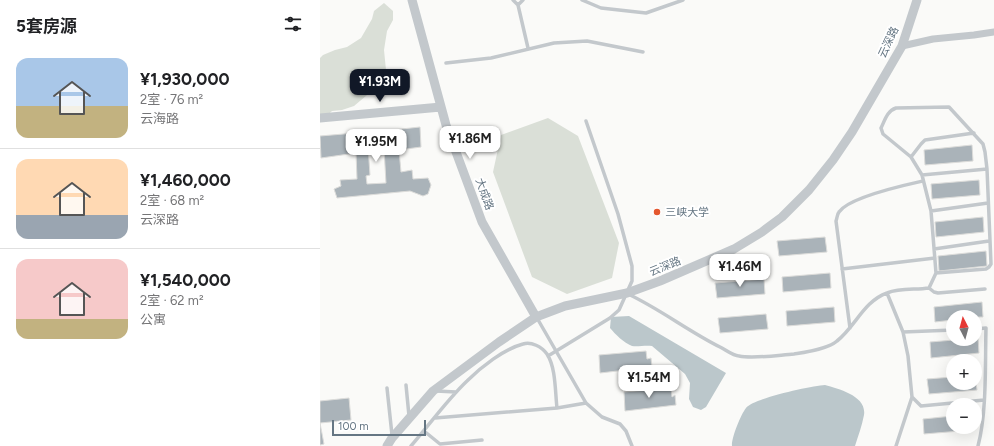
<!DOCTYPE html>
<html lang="zh">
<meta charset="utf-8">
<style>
:root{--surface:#fff;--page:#f2f2f2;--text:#202124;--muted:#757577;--line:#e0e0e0;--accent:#111827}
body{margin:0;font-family:Figtree,"Noto Sans SC",sans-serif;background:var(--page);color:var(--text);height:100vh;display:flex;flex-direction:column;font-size:15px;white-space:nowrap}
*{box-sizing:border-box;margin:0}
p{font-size:13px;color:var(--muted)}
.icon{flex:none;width:22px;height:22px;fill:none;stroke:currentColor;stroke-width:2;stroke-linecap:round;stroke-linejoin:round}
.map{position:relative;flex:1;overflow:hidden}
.drawer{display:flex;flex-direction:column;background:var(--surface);width:320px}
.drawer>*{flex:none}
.needle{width:26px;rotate:354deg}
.tools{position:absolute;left:626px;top:310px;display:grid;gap:8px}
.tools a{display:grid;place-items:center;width:36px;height:36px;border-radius:50%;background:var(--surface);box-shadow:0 4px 16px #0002;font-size:20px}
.scale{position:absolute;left:12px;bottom:10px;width:94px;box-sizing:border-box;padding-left:4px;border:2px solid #657683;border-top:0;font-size:11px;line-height:14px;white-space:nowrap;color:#657683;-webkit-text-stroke:3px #fff;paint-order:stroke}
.price{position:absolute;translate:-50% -34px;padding:0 9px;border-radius:8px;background:#fff;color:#222;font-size:13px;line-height:26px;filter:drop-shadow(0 1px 2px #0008)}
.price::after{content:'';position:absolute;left:50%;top:24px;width:12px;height:9px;margin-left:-6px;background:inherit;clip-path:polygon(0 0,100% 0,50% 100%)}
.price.selected{background:var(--accent);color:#fff}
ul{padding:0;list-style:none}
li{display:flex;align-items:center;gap:12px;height:100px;padding:0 16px}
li+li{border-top:1px solid var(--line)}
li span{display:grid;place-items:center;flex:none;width:112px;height:80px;border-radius:12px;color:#555}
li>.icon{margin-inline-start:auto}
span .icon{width:48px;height:48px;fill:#fffc;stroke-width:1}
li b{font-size:17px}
h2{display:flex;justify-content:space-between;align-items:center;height:48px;padding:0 16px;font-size:17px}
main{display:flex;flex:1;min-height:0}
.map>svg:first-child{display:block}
</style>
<main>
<section class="drawer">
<h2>5套房源<svg class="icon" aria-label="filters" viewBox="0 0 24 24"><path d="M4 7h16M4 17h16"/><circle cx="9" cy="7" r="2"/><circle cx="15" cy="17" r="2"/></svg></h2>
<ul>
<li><span style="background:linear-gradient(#a9c7e8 60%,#c2b280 0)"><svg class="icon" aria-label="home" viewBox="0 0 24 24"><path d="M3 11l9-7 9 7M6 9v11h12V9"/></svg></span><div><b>¥1,930,000</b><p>2室 · 76 m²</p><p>云海路</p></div></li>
<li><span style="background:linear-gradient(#ffd9b3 70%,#9aa5b1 0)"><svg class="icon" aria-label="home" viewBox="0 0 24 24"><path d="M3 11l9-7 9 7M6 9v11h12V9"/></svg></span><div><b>¥1,460,000</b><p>2室 · 68 m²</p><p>云深路</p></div></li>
<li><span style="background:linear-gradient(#f6c9c9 75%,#c2b280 0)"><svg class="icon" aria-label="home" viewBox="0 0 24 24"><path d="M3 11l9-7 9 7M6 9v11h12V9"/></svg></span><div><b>¥1,540,000</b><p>2室 · 62 m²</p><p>公寓</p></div></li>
</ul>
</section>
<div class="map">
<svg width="674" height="446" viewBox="0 0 674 446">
<rect width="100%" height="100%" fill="#fafaf8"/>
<!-- green -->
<path fill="#dadfd7" d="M64,3l9,8v9l-6,11 -3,19 2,20 -2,8 -5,7 -25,21 -12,4 -10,1 -12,11v-64l3,-3 12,-5 12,-3 14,-9 11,-19 2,-8z
M228,118l30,18 41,107 -7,35 -45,16 -35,-17 -39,-105 8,-37z"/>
<!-- water -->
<path fill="#bbc7cb" d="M309,316l97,57 -20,34 -5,3 -8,-3 -4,-8 1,-16 -5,-9 -33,-28c-7,-1 -14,1 -20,0 -8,-3 -17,-12 -22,-18l1,-11z
M505,385c14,4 42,11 39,30 -2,11 -6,21 -9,31h-123c-1,-7 9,-32 14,-38 8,-10 65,-22 79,-23z"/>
<!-- building -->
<path fill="#aab3b9" stroke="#dcdcda" d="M100,127l1,20 -22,3 2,22 11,-2 1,9 15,-1 3,7 -3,9 -5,2 -13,-5 -73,7 -3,-9 7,-3 -1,-6 17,-1 -1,-26 -35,5 -1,-22 47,-4 3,43 -4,1 1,8 19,-1 -3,-52z
M652,145l1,16 -48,4 -1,-15z
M659,180l1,15 -48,4 -1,-15z
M663,217l1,15 -48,5 -1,-15z
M505,237l2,15 -48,4 -2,-15z
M666,251l1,15 -48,5 -1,-15z
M510,273l1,15 -48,4 -1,-15z
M444,279l1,15 -48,4 -2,-15z
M662,302l1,15h-30v3l-18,2 -1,-15z
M514,307l1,15 -48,4 -1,-15z
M446,314l2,15 -48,4 -2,-15z
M658,338l1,15 -48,5 -1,-16z
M326,351l1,8 4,-1 1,9 -52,6 -1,-18z
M655,375l2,15 -48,4 -2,-15 26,-2v6h22z
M351,388l1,9 3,-2 1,10 -51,6 -1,-19z
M29,398l2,22 -31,3v-22z
M633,416v11h19v3l-48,4 -1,-15z
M0,423l4,21 -4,1z"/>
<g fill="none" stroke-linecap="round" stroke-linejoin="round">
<!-- service -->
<path stroke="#c3c8cc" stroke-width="3.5" d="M193,0l5,5 10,43
M262,0l19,8 45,5 37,-13
M198,5l5,-5
M126,63l45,-5 63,-15 33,-2 56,11
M591,157l10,-13 4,-4 49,-7
M602,175l65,-6
M611,211l57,-8
M614,249l55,-8
M522,269l93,-11
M609,288l5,4 4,1 47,-4
M567,293l16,39 5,24 4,41 -16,49
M308,294c32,15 60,37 92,53 6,3 13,9 19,9 15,3 40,-1 55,-2 12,-2 34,-5 43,-13 18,-14 27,-40 50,-48 13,-5 28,-3 42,-5l7,-15 -5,-62 -9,-36 -11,-18 -28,-23 -2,-6c4,-8 6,-17 15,-20l53,-1 34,37 2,8 2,17 4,95 -2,3 -3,2 -50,4
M217,318l49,85 16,14 18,7 6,7 6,15
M530,328l-14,-107c1,-2 1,-7 3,-9 10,-15 66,-27 84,-31
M655,329l11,-1c-1,37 1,84 -8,118
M583,332l50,-2
M228,356l62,-38 9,-8 13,-29v-15l-14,-52 -32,-93
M86,385l3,31
M67,388l5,47
M116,391l20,1
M592,397l9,9 63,-6
M115,418l122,-10 29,-5
M104,431l16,13 42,-4
M91,446c19,-22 36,-46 56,-65 14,-14 37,-32 56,-37 8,-3 19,3 24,10 9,14 8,37 10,54"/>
<!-- minor -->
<path stroke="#c3c8cc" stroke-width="7" d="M582,46l31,-7 41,-4 20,-3"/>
<!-- tertiary -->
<path stroke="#c3c8cc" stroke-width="9" d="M92,0l34,125 36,97 54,95
M0,118l121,-11
M67,446l5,-8 41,-47 66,-49 37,-25 29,-11 62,-13 33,-12 74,-32 28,-17 20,-15 27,-27 24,-30 19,-28 50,-86 15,-46"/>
</g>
<!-- markers -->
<circle fill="#e4572e" stroke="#fff" stroke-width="1.5" cx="337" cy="212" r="4"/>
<g text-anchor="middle" stroke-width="4" stroke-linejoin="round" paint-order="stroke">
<!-- street labels -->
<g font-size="11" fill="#657683" stroke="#fff">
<text transform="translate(568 42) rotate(-65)" y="4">云深路</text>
<text transform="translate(165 194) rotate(70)" y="4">大成路</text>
<text transform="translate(345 266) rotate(-22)" y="4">云深路</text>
</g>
<!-- poi labels -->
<g font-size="11" fill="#657683" stroke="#fff" text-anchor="start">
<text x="345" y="216">三峡大学</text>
</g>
</g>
</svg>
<div class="tools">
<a><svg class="needle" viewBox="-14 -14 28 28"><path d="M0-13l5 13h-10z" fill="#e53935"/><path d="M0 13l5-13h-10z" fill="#757577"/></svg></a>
<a>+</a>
<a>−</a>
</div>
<div class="scale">100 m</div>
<b class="price selected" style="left:60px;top:103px">¥1.93M</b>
<b class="price" style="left:150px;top:160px">¥1.86M</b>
<b class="price" style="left:56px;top:163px">¥1.95M</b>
<b class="price" style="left:420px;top:288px">¥1.46M</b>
<b class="price" style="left:329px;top:399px">¥1.54M</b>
</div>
</main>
